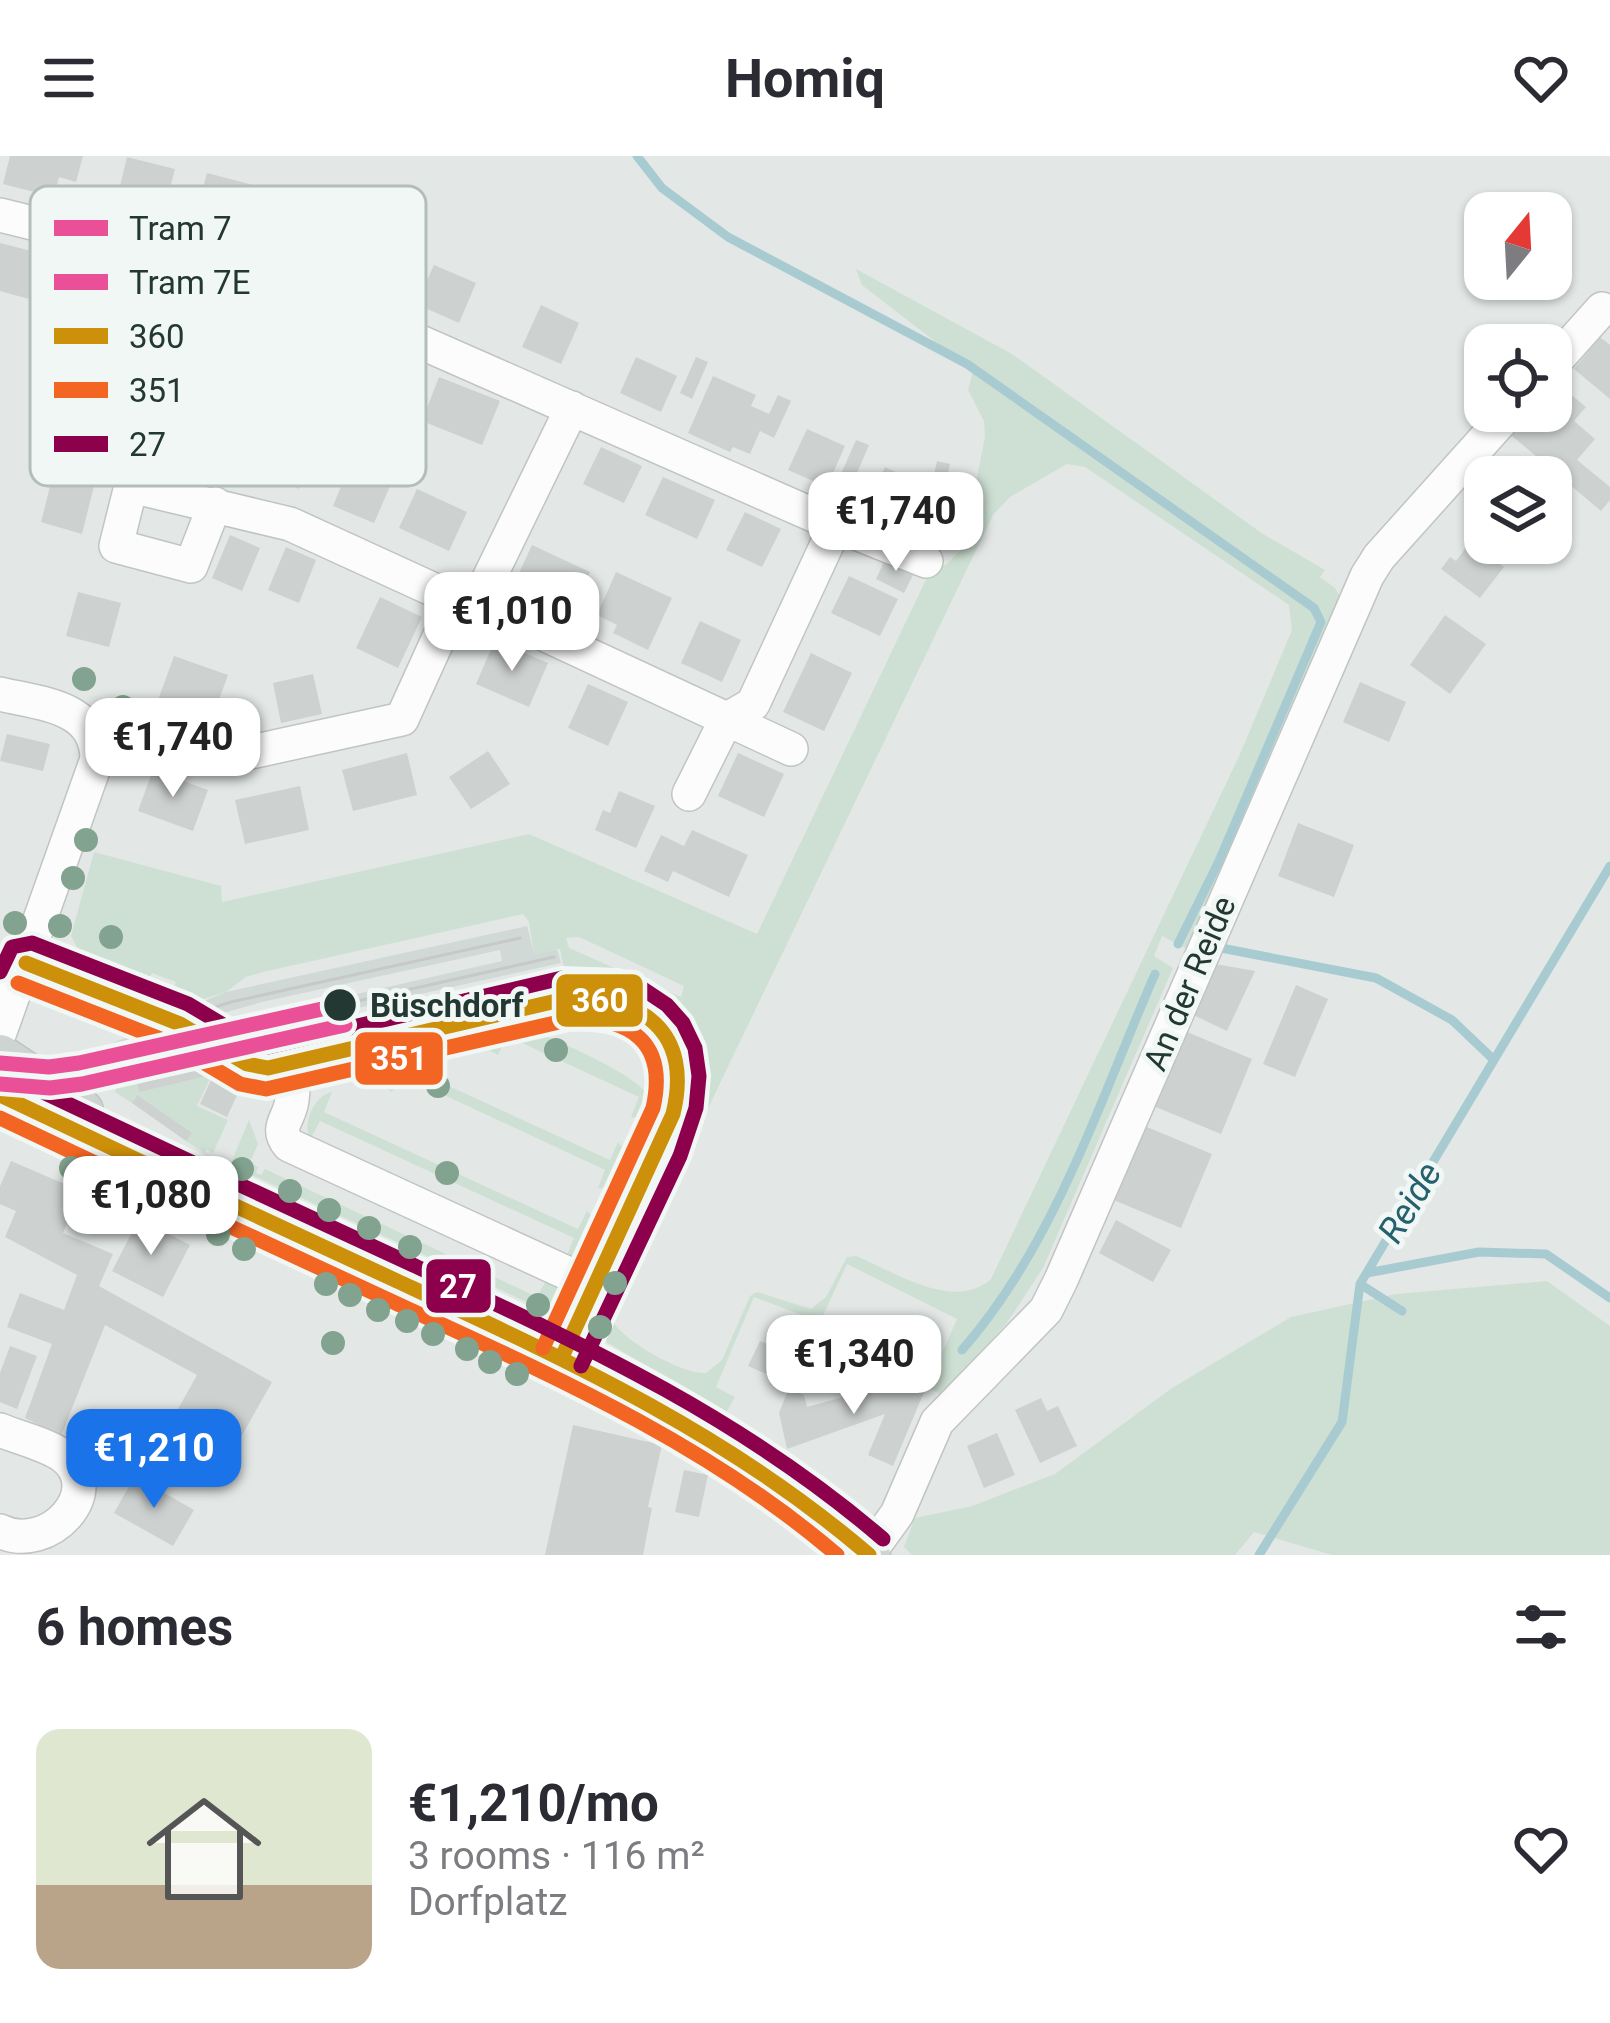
<!DOCTYPE html>
<meta charset="utf-8">
<style>
:root{--surface:#fff;--page:#f2f2f3;--text:#2b2b33;--muted:#7c7c81;--accent:#1a73e8}
body{margin:0;font-family:Roboto,sans-serif;background:var(--page);color:var(--text);height:100vh;display:flex;flex-direction:column;font-size:45px;white-space:nowrap}
*{box-sizing:border-box;margin:0}
p{font-size:39px;color:var(--muted)}
.icon{flex:none;width:66px;height:66px;fill:none;stroke:currentColor;stroke-width:2;stroke-linecap:round;stroke-linejoin:round}
.map{position:relative;height:1399px;overflow:hidden}
.details{display:flex;flex-direction:column;background:var(--surface);flex:1}
.details>*{flex:none}
.needle{width:78px;rotate:18deg}
.tools{position:absolute;left:1464px;top:36px;display:grid;gap:24px}
.tools a{display:grid;place-items:center;width:108px;height:108px;border-radius:24px;background:var(--surface);box-shadow:0 3px 9px #0004;font-size:60px}
.price{position:absolute;translate:-50% -102px;padding:0 27px;border-radius:24px;background:#fff;color:#222;font-size:39px;line-height:78px;filter:drop-shadow(0 3px 6px #0008)}
.price::after{content:'';position:absolute;left:50%;top:72px;width:36px;height:27px;margin-left:-18px;background:inherit;clip-path:polygon(0 0,100% 0,50% 100%)}
.price.on{background:var(--accent);color:#fff}
ul{padding:0;list-style:none}
li{display:flex;align-items:center;gap:36px;height:300px;padding:0 36px}
li span{display:grid;place-items:center;flex:none;width:336px;height:240px;border-radius:24px;color:#555}
li>.icon{margin-inline-start:auto}
span .icon{width:144px;height:144px;fill:#fffc;stroke-width:1}
li b{font-size:51px}
h2{display:flex;justify-content:space-between;align-items:center;height:144px;padding:0 36px;font-size:51px}
header{display:flex;justify-content:space-between;align-items:center;height:156px;padding:0 36px;background:var(--surface);font-size:54px;font-weight:700}
.map>svg:first-child{display:block}
</style>
<header><svg class="icon" aria-label="menu" viewBox="0 0 24 24"><path d="M4 6h16M4 12h16M4 18h16"/></svg>Homiq<svg class="icon" aria-label="heart" viewBox="0 0 24 24"><path d="M12 20l-8-8c-3-5 5-10 8-4 3-6 11-1 8 4z"/></svg></header>
<div class="map">
<svg width="1610" height="1399" viewBox="0 0 1610 1399">
<rect width="100%" height="100%" fill="#e3e8e6"/>
<!-- built -->
<path fill="#d1d9d6" d="M527,770l7,27 23,-4 4,14 -294,65 -3,-13 238,-54 -2,-11 -238,52 -56,16 -19,-10 39,-16z
M159,869l37,21 -148,30 -11,-19 55,-6z"/>
<!-- green -->
<path fill="#cee0d3" fill-rule="evenodd" d="M856,113l156,85 251,180 62,36 -5,7 15,11 8,13 -147,338 -9,10 -25,-13 -8,20 19,12 -130,300 -36,55 -66,72 -14,-8 30,-68 -110,-55 -27,58 -66,-25 -38,90 19,10 -9,16 -123,-73 -4,-22 95,-210c13,-86 -43,-136 -127,-125l-7,-34 -26,5 -5,-32 -6,-8 -260,58 -17,5 -20,15 -42,13 -14,-7 6,-16 -24,-9 -6,14 -64,-30 -11,-21 23,-84 127,34 1,16 307,-68 228,100 175,-367 14,-2 17,-18 22,-110 -1,-16 -16,-31 5,-19 -111,-86zM1067,308l18,3 204,138 3,25 -52,124 -249,525c-38,33 -95,-7 -135,-23l-9,1 -21,40 -15,12 -54,-17 -7,4 -28,64 -16,13c-25,1 -80,-31 -93,-51l1,-18 379,-789 17,-18zM579,781l105,49 -3,11 -112,-49 -3,-10z
M521,869c30,15 140,54 135,89l-10,5 -15,-2 8,-20 -132,-61 -9,19 -25,-14 4,-5z
M418,894l5,2 -7,19 194,89 8,-18 14,16 -7,23 -9,9 -18,-2 7,-18 -204,-95 -9,17 -15,-9 -2,-10 6,-15z
M217,908l-20,42 31,14 -15,33 -7,-4 -1,4 -19,-12 5,-8 -55,-37 -4,7 -17,-11 2,-6 20,-5 2,10 64,-14 -2,-11z
M332,936l-8,20 254,117 9,-18 14,15 -7,22 -15,9 -12,-2 7,-17 -254,-117 -10,19c-8,-16 4,-45 22,-48z
M249,964l9,24 -8,18 8,5 -2,6 5,2 4,-6 272,128 11,-20 12,11v15l-10,9 -6,-2 -314,-145z
M1547,1125l63,45v229h-278l-78,-23 -19,23h-323l-8,-8 11,-29 57,-12 83,-32 117,-86 119,-71 105,-23z"/>
<g fill="none" stroke-linecap="round" stroke-linejoin="round">
<!-- stream -->
<path stroke="#a8cbd2" stroke-width="9" d="M637,0l25,32 66,49 239,127 347,244 7,14 -102,239 -41,83
M1216,791l160,31 76,42 41,39
M1367,1117l112,-21 67,2 64,44
M1360,1128l42,27
M962,1194c93,-106 137,-248 193,-376
M1259,1399l83,-133 18,-138 250,-418"/>
</g>
<!-- building -->
<path fill="#cdd1d0" d="M10,0h73l-7,26 -17,-5 -5,20 -51,-13z
M127,1l48,12 -14,54 -47,-13z
M207,17l50,13 -14,52 -50,-13z
M0,87l51,13 -11,46 -40,-11z
M434,109l42,18 -17,40 -43,-19z
M541,149l38,18 -18,41 -39,-17z
M1600,181l10,8v54l-36,-30z
M636,201l41,19 -16,36 -41,-19z
M696,201l12,5 -16,37 -12,-6z
M713,220l43,19 -5,11 18,8 9,-19 13,6 -17,37 -14,-7 -10,23 -17,-7 -3,5 -42,-19z
M439,221l61,24 -18,44 -60,-24z
M1556,226l30,25 -12,14 21,18 -18,21 33,27v13l-9,11 -90,-76 20,-24h20v-24z
M807,273l38,17 -18,41 -39,-17z
M275,277l41,17 -17,39 -40,-18z
M856,284l13,5 -16,37 -13,-6z
M601,291l41,19 -18,37 -41,-19z
M937,305l13,3 -7,32 -13,-3z
M55,311l41,11 -14,56 -41,-12z
M349,311l42,17 -17,39 -41,-17z
M885,311l39,18 -18,42 -40,-17z
M663,321l52,23 -18,39 -52,-24z
M417,333l50,23 -18,39 -50,-23z
M745,356l36,17 -19,38 -36,-17z
M230,379l30,13 -18,43 -30,-13z
M1470,386l34,25 -24,31 -39,-29 9,-12 6,4z
M532,389l58,27 -20,41 -57,-27z
M286,391l30,13 -17,43 -31,-13z
M887,399l29,14 -12,24 -28,-14z
M616,416l56,26 -24,52 -35,-17 4,-8 -20,-10z
M849,420l49,23 -18,37 -49,-23z
M78,436l43,11 -12,44 -43,-11z
M380,441l42,20 -24,51 -42,-20z
M1445,459l41,29 -36,50 -40,-29z
M700,465l41,19 -19,42 -41,-19z
M495,484l53,23 -19,44 -53,-23z
M811,497l41,20 -28,58 -41,-19z
M174,500l54,19 -16,44 -54,-19z
M313,518l9,40 -41,9 -8,-40z
M1360,526l46,20 -17,40 -46,-20z
M588,528l40,18 -20,44 -40,-18z
M7,578l43,10 -7,27 -43,-10z
M488,595l22,33 -39,25 -22,-32z
M407,597l10,42 -64,16 -11,-41z
M738,597l46,21 -20,43 -46,-21z
M153,614l55,20 -15,41 -55,-20z
M300,630l9,44 -64,14 -10,-44z
M619,635l36,15 -19,42 -41,-18 8,-20 7,3z
M1298,667l56,22 -20,52 -56,-21z
M692,674l56,25 -19,42 -56,-26 -5,11 -24,-11 17,-36 23,11z
M1215,808l40,7 -28,60 -36,-17z
M1296,829l32,14 -33,78 -32,-13z
M1182,874l70,29 -31,75 -70,-29z
M201,910l2,11 -64,15 -2,-11z
M211,924l27,13 -11,24 -27,-13z
M137,939l55,38 -6,8 -54,-38z
M1142,969l70,29 -31,74 -70,-29z
M11,1005l70,30 -18,42 50,21 -14,32 173,96 -40,71 -60,-33 25,-45 -92,-50 -44,111 -36,-18 27,-74 -45,-17 13,-34 44,17 13,-35 -72,-38 11,-26 -16,-7v-18z
M139,1063l51,26 -27,52 -51,-26z
M1116,1064l55,30 -18,32 -54,-29z
M760,1185l22,9 -11,26 -23,-10z
M10,1190l27,10 -20,53 -17,-7v-29z
M901,1225l23,11 -31,74 -25,-11 17,-41 -98,35 -8,-36 10,-25 15,7 3,12z
M1041,1242l6,13 11,-5 19,40 -37,17 -25,-53z
M151,1259l26,18 -29,40 -26,-18z
M573,1269l89,20 -14,62 4,1 -9,47h-98z
M997,1277l18,42 -31,13 -17,-42z
M684,1314l24,5 -9,42 -24,-5z
M135,1320l59,34 -21,36 -59,-33z"/>
<g fill="none" stroke-linecap="round" stroke-linejoin="round">
<!-- minor casing -->
<g stroke="#c0c5c3" stroke-width="36">
<path id="minor" d="M0,59l300,74 536,236 90,36
M1551,210l51,-57
M215,348l-24,62 -75,-20 15,-60 159,38 166,76
M477,447l95,-195
M0,538c42,10 96,12 97,65l-97,273
M94,578l54,-6 80,29 174,-38 54,-119 21,3 314,146
M689,638l37,-74 27,-16 83,-179
M26,807l154,61 67,40 21,4 297,-69c68,-10 126,28 111,104 -6,30 -23,59 -36,86 -26,56 -53,112 -78,168
M301,907c-9,15 -7,20 -9,37 -2,19 -18,27 -3,45l304,140
M0,1274c19,8 46,14 63,26 45,34 -14,99 -63,75
M868,1398l29,-40 40,-92 109,-112 15,-30 306,-704 12,-19 131,-146"/>
</g>
<!-- major casing -->
<g stroke="#bcc4c2" stroke-width="45">
<path id="major" d="M0,900l82,55
M0,939c138,66 276,130 414,194 159,73 326,145 455,266"/>
</g>
<!-- minor -->
<use href="#minor" stroke="#fbfcfb" stroke-width="33"/>
<!-- major -->
<use href="#major" stroke="#ced4d2" stroke-width="42"/>
<!-- tram -->
<path stroke="#c7c9c9" stroke-width="3" d="M340,849l214,-48
M97,904c49,-14 87,-44 134,-58l289,-64"/>
<!-- bus-1 casing -->
<g stroke="#f1f7f4" stroke-width="24">
<path id="bus-1" d="M26,807l154,61 67,40 21,4 297,-69c77,-5 128,33 108,115l-111,243
M0,939c132,63 264,125 397,186 170,79 329,151 472,274"/>
</g>
<!-- bus-2 casing -->
<g stroke="#f1f7f4" stroke-width="24">
<path id="bus-2" d="M18,827l153,60 69,41 26,5 302,-69c62,-4 100,22 85,88l-110,240
M0,962c134,64 269,127 404,189 152,70 305,138 433,248"/>
</g>
<!-- bus-3 casing -->
<g stroke="#f1f7f4" stroke-width="24">
<path id="bus-3" d="M0,816l12,-25 20,-4 156,61 67,40 13,3 294,-69 56,2 25,9 24,16 16,18 12,25 4,28 -3,32 -16,48 -99,210
M9,920c134,64 269,127 404,189 169,79 327,151 470,274"/>
</g>
<!-- bus-1 -->
<use href="#bus-1" stroke="#cd900a" stroke-width="15"/>
<!-- bus-2 -->
<use href="#bus-2" stroke="#f26522" stroke-width="15"/>
<!-- bus-3 -->
<use href="#bus-3" stroke="#8d004b" stroke-width="15"/>
<!-- tram-1 casing -->
<g stroke="#f1f7f4" stroke-width="24">
<path id="tram-1" d="M0,907l49,4 30,-4 261,-58"/>
</g>
<!-- tram-2 casing -->
<g stroke="#f1f7f4" stroke-width="24">
<path id="tram-2" d="M0,928l50,4 32,-4 263,-59"/>
</g>
<!-- tram-1 -->
<use href="#tram-1" stroke="#ea5097" stroke-width="15"/>
<!-- tram-2 -->
<use href="#tram-2" stroke="#ea5097" stroke-width="15"/>
</g>
<!-- trees -->
<g fill="#82a38f">
<circle cx="84" cy="523" r="12"/>
<circle cx="123" cy="551" r="12"/>
<circle cx="240" cy="575" r="12"/>
<circle cx="86" cy="684" r="12"/>
<circle cx="73" cy="722" r="12"/>
<circle cx="15" cy="767" r="12"/>
<circle cx="60" cy="770" r="12"/>
<circle cx="111" cy="781" r="12"/>
<circle cx="556" cy="894" r="12"/>
<circle cx="399" cy="910" r="12"/>
<circle cx="438" cy="930" r="12"/>
<circle cx="71" cy="1012" r="12"/>
<circle cx="242" cy="1013" r="12"/>
<circle cx="447" cy="1017" r="12"/>
<circle cx="95" cy="1021" r="12"/>
<circle cx="290" cy="1035" r="12"/>
<circle cx="131" cy="1038" r="12"/>
<circle cx="159" cy="1053" r="12"/>
<circle cx="329" cy="1054" r="12"/>
<circle cx="187" cy="1065" r="12"/>
<circle cx="369" cy="1072" r="12"/>
<circle cx="218" cy="1078" r="12"/>
<circle cx="410" cy="1091" r="12"/>
<circle cx="244" cy="1093" r="12"/>
<circle cx="456" cy="1113" r="12"/>
<circle cx="615" cy="1127" r="12"/>
<circle cx="326" cy="1128" r="12"/>
<circle cx="350" cy="1139" r="12"/>
<circle cx="538" cy="1149" r="12"/>
<circle cx="378" cy="1154" r="12"/>
<circle cx="407" cy="1165" r="12"/>
<circle cx="600" cy="1171" r="12"/>
<circle cx="433" cy="1178" r="12"/>
<circle cx="333" cy="1187" r="12"/>
<circle cx="467" cy="1193" r="12"/>
<circle cx="490" cy="1206" r="12"/>
<circle cx="517" cy="1218" r="12"/>
</g>
<!-- markers -->
<circle fill="#233833" stroke="#f1f7f4" stroke-width="4.5" cx="340" cy="849" r="18"/>
<g text-anchor="middle" stroke-width="10" stroke-linejoin="round" paint-order="stroke">
<!-- street labels -->
<g font-size="33" fill="#233833" stroke="#f1f7f4">
<text transform="translate(1189 827) rotate(-67)" y="12">An der Reide</text>
</g>
<!-- stop labels -->
<g font-size="33" font-weight="bold" fill="#233833" stroke="#f1f7f4" text-anchor="start">
<text x="370" y="861">Büschdorf</text>
</g>
<!-- water labels -->
<g font-size="36" font-style="italic" fill="#24606d" stroke="#f1f7f4">
<text transform="translate(1409 1046) rotate(-59)" y="13">Reide</text>
</g>
</g>
<!-- legend -->
<rect x="30" y="30" width="396" height="300" rx="18" fill="#f1f7f4" stroke="#b3beba" stroke-width="3"/>
<rect x="54" y="64" width="54" height="16" fill="#ea5097"/>
<rect x="54" y="118" width="54" height="16" fill="#ea5097"/>
<rect x="54" y="172" width="54" height="16" fill="#cd900a"/>
<rect x="54" y="226" width="54" height="16" fill="#f26522"/>
<rect x="54" y="280" width="54" height="16" fill="#8d004b"/>
<g font-size="33" fill="#233833">
<text x="129" y="84">Tram 7</text>
<text x="129" y="138">Tram 7E</text>
<text x="129" y="192">360</text>
<text x="129" y="246">351</text>
<text x="129" y="300">27</text>
</g>
<g stroke="#f1f7f4" stroke-width="4.5">
<rect x="554" y="816" width="91" height="57" rx="12" fill="#cd900a"/>
<rect x="353" y="874" width="92" height="57" rx="12" fill="#f26522"/>
<rect x="424" y="1101" width="69" height="58" rx="12" fill="#8d004b"/>
</g>
<g font-size="33" text-anchor="middle" font-weight="bold" fill="#fff">
<text x="600" y="856">360</text>
<text x="399" y="914">351</text>
<text x="458" y="1142">27</text>
</g>
</svg>
<div class="tools">
<a><svg class="needle" viewBox="-14 -14 28 28"><path d="M0-13l5 13h-10z" fill="#e53935"/><path d="M0 13l5-13h-10z" fill="#7c7c81"/></svg></a>
<a><svg class="icon" aria-label="locate" viewBox="0 0 24 24"><circle cx="12" cy="12" r="6"/><path d="M12 2v4M12 18v4M2 12h4M18 12h4"/></svg></a>
<a><svg class="icon" aria-label="layers" viewBox="0 0 24 24"><path d="M12 4l9 5-9 5-9-5zM3 14l9 5 9-5"/></svg></a>
</div>
<b class="price" style="left:896px;top:418px">€1,740</b>
<b class="price" style="left:512px;top:518px">€1,010</b>
<b class="price" style="left:173px;top:644px">€1,740</b>
<b class="price" style="left:151px;top:1102px">€1,080</b>
<b class="price" style="left:854px;top:1261px">€1,340</b>
<b class="price on" style="left:154px;top:1355px">€1,210</b>
</div>
<section class="details">
<h2>6 homes<svg class="icon" aria-label="filters" viewBox="0 0 24 24"><path d="M4 7h16M4 17h16"/><circle cx="9" cy="7" r="2"/><circle cx="15" cy="17" r="2"/></svg></h2>
<ul>
<li><span style="background:linear-gradient(#dfe7d0 65%,#b9a48a 0)"><svg class="icon" aria-label="home" viewBox="0 0 24 24"><path d="M3 11l9-7 9 7M6 9v11h12V9"/></svg></span><div><b>€1,210/mo</b><p>3 rooms · 116 m²</p><p>Dorfplatz</p></div><svg class="icon" aria-label="heart" viewBox="0 0 24 24"><path d="M12 20l-8-8c-3-5 5-10 8-4 3-6 11-1 8 4z"/></svg></li>
</ul>
</section>
